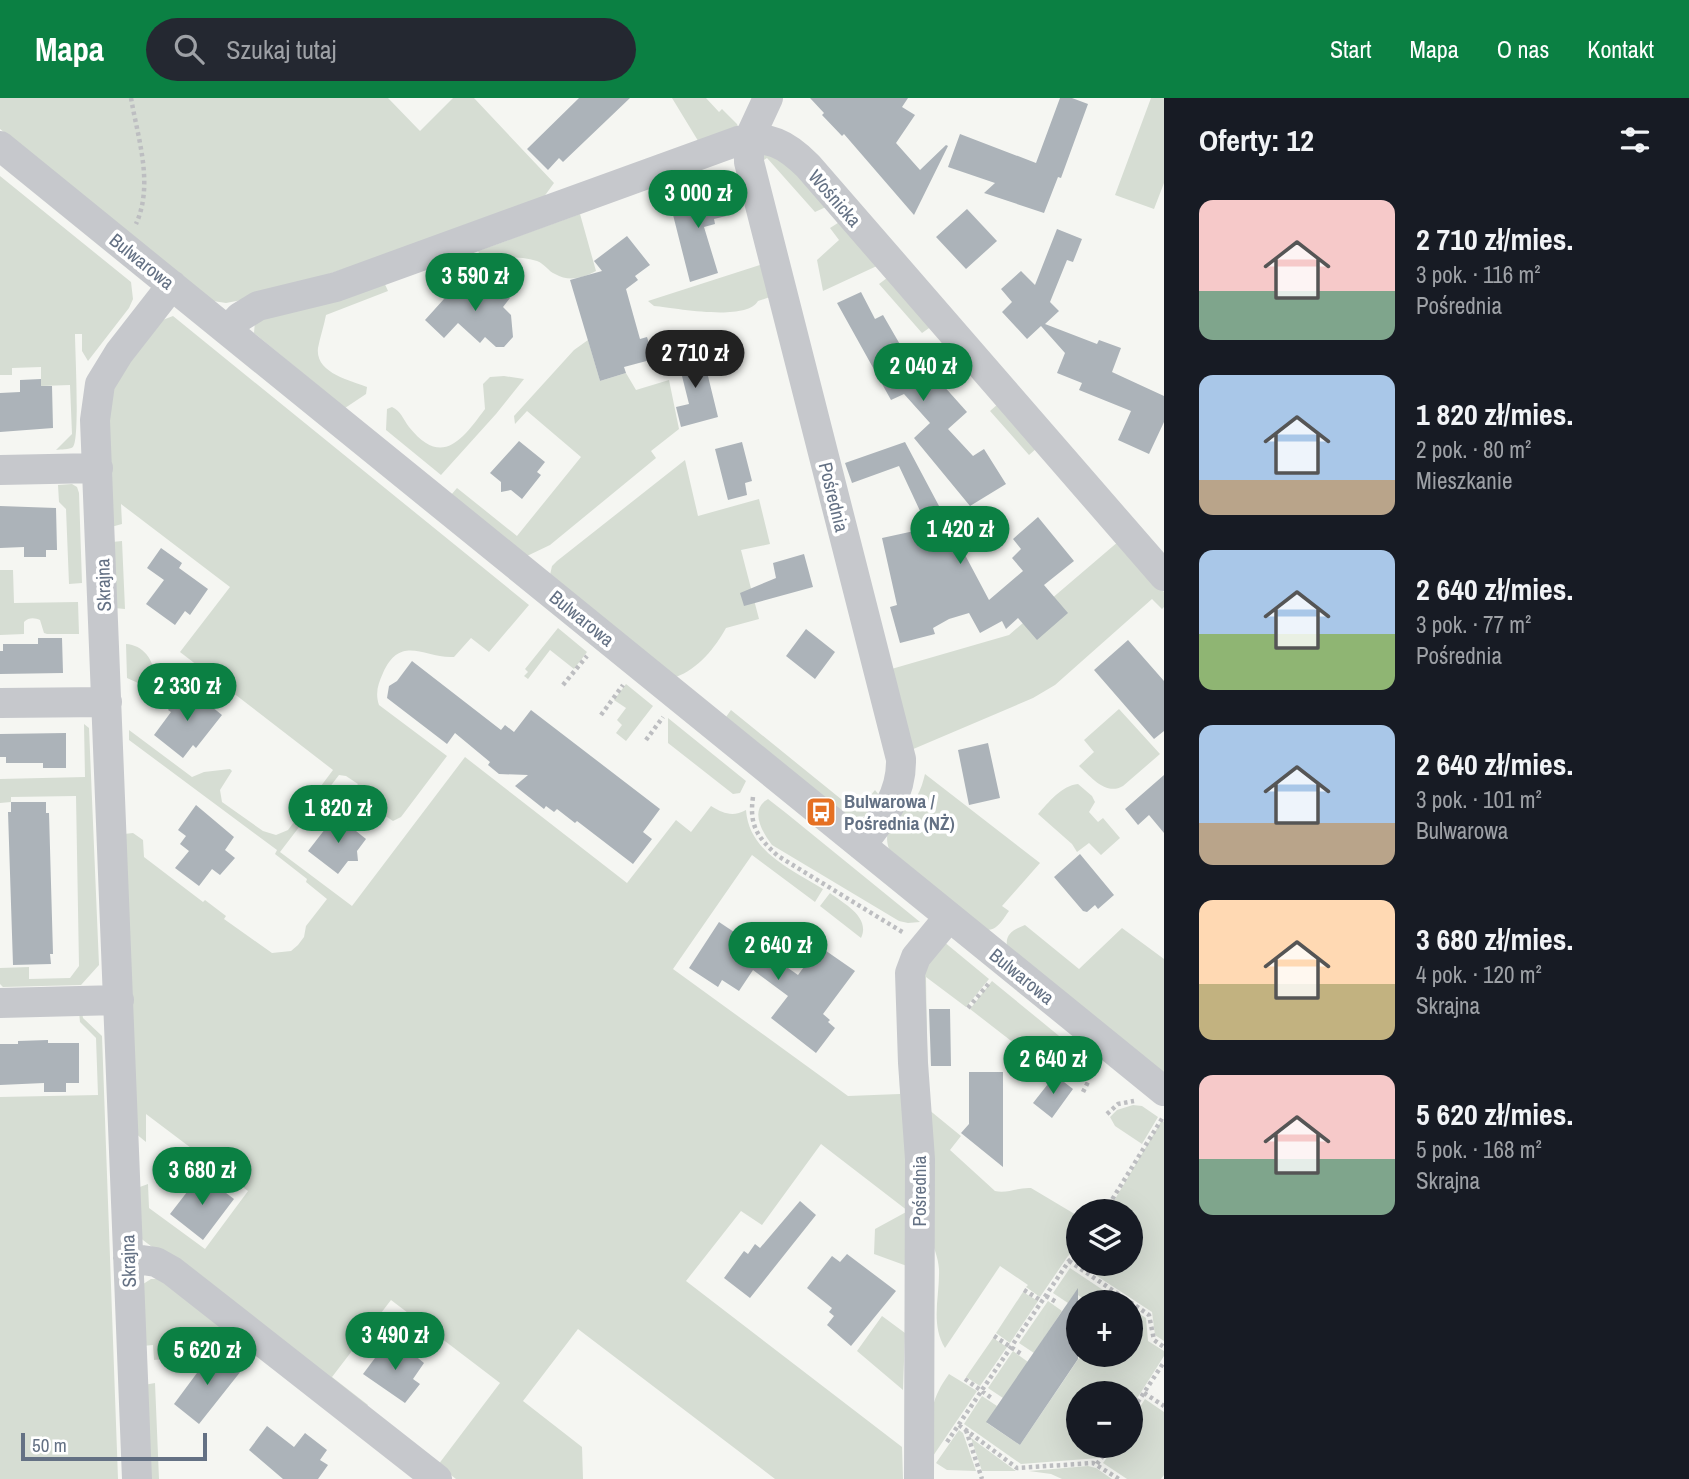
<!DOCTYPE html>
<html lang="pl">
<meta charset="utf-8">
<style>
:root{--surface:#171b24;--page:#242831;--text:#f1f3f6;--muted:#9ea1a6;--accent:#0b8043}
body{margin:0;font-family:"Archivo Narrow",sans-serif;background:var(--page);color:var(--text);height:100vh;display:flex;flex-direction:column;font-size:26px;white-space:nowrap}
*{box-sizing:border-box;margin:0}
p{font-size:23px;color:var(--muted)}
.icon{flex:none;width:38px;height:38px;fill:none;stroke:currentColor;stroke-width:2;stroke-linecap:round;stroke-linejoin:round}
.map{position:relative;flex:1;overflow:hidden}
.side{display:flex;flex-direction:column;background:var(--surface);width:525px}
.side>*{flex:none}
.controls{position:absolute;left:1066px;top:1101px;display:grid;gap:14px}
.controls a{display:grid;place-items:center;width:77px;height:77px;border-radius:50%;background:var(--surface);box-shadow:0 7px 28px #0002;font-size:35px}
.scale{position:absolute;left:21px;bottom:18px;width:186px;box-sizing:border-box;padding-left:7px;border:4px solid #647184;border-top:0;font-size:19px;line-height:24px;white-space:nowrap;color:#647184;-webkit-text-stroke:5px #fff;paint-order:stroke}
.price{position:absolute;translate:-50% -60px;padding:0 16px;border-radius:24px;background:var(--accent);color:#fff;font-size:23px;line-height:46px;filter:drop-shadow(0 2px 4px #0008)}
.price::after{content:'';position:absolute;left:50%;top:42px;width:21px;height:16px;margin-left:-10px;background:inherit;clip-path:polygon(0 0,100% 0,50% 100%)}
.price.on{background:#222;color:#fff}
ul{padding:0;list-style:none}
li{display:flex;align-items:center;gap:21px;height:175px;padding:0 35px}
li span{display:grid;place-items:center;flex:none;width:196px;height:140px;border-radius:14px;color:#555}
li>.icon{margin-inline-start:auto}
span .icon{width:84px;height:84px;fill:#fffc;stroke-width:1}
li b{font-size:30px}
h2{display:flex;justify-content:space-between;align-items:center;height:84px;padding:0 35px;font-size:30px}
header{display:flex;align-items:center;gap:42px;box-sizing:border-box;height:98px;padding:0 35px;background:var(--accent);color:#fff}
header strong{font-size:33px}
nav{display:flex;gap:38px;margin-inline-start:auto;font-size:24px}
.search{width:490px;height:63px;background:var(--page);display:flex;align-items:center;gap:18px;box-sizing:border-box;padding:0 24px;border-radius:38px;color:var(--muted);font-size:26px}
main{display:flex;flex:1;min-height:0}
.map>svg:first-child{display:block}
</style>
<header>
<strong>Mapa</strong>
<div class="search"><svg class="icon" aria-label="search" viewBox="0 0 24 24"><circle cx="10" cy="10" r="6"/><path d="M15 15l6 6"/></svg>Szukaj tutaj</div>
<nav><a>Start</a><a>Mapa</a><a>O nas</a><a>Kontakt</a></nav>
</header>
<main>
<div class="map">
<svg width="1164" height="1381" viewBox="0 0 1164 1381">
<rect width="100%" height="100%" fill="#f5f6f2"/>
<!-- green -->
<path fill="#d6ddd3" d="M0,0h388l32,33 33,-33h21l80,85 -16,22 -276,91 -36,7 -13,-2 -213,-172z
M672,0h34l13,14 3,-3 15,15 2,6 -39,14z
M1151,0h13v85l-10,26 -39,-14z
M760,48l9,1 59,59 -13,6 -48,-54 -6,4z
M0,78l131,106 2,17 -4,9 -41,53 -6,-10v-17h-7c0,15 5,105 -2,113 -4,3 -12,2 -17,3l16,-16 -2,-49 -29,1v-19l-29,1v7h-12z
M580,116l16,57c-13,7 -27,11 -41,3 -7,-3 -10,-10 -18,-13 -17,-5 -38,-4 -55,-2l-4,-8z
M841,123l38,44 -56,26 -6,-31 22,-20 -9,-12z
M763,166l7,33 -12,4c-12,21 -82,7 -104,5l-6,-5z
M887,180l45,48 -10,7 -43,-49z
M383,182l5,11 -62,24c-2,11 -6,22 -8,33 -3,25 32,32 49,39l-1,7 -21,14 -91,-75 1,-12z
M173,218l356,289 -40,47 -18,-14 -17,19c-29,2 -53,-24 -71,16 -5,11 -8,20 -4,32l68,51 -46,61 -8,4 -42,-28 7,-9 -12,-8 -7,-1 -59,77 72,54 113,-149 162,126 49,-63 15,12 20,-26c13,8 22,11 35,4 3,42 45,59 77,79l-8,13 -63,-47 -79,114 175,127 52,-2 -1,-45h5c6,73 9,144 6,216l-3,1 -33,-12 1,-25 33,-18 -87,-67 -59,81 -21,-14 -55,70 216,166 1,32h-128l-197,-150 -55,72 59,46 1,32h-127l-18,-14 62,-82 -109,-83 -59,77 36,28 -3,4 -226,-172 -2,-49 11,-4 1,24 56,41 43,-58 -102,-77v28l-11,-9 -11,-299 9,-1 10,7 1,17 59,45 2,-2 21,16 -2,3 48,34 19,-2 7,-6 6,-8 2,-11 21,-27 -21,-17 1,-3 -32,-25 2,-4 -148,-110v-10l63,47 12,-5 26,-3 2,2 -12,19 2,12 41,29 13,4 12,-5 45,-60 -153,-118 50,-65 -109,-83 1,20 -11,3 -5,-113 4,-28 13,-21 37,-44z
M588,242l12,41 26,-8 10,17 33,-10 10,49 -28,22 5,7 -106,87 -23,11 -76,-61 6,-7 60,48 64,-79 -54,-46 -12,13 -1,-8 60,-66z
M504,278l20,3 -28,35 -55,61 -55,-45 1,-21 5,-2c9,4 11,12 17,20 33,41 53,13 76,-18l-2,-25 7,-7z
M998,306l39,44 -8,7 -39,-44z
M685,362l13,56 61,-17 11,45 -29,6 18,69 -33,9c-11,20 -28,41 -50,49l-126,-102 2,-9 5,-5z
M72,386l5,3 2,6 3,90 -13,1 -3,-75 -7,-7 -1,-17z
M122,443l3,68 -11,-1 -2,-66z
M1119,443l45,51v15l-2,2 -10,-10 -97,86 -22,13 -122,52 -23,-80 121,-35z
M0,472h13l1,33 64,-1 1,32h-32l-3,-1 -4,-13c-5,-2 -11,-3 -16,2v12l-24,1z
M558,530l29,24 -13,17 -24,-19 -22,29 -4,-3 4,-4 -3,-3z
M126,546c20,1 32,22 27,40l-6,3 -20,-9z
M626,586l27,22 -27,35 -10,-8 6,-8 -5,-5 9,-12 -12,-8z
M1119,611l41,45 -37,32c-17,10 -32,-9 -44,-20l15,-14 -10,-12z
M731,612l126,102 18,-22 7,9 -16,17 -14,2 -7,-4 -119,-97z
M668,620l78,63 -6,12 -7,1 -65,-51z
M84,626l5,4 10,237 -18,20 -78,2 -3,-3v-16l29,-1v12l41,-1 9,-12 -3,-170 -65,1v5l-11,1v-24l85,-2z
M925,676l115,89 -38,43 7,5c-6,8 -11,19 -22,19l-98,-81c-9,-25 16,-35 28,-53 4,-7 6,-14 8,-22z
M1078,686l14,12 3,6 -6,10 9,10 5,-4 17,20 -19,17 -12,-12 -12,9 -5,-8 -34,-30c11,-12 23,-28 40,-30z
M768,701l18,14 134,109 -12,1 -9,-2 -127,-76c-10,-13 -23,-35 -4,-46z
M830,795c13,10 41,24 31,45l-41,-32z
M1025,827l54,44 43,-41 42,31v115l-157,-128c-2,-13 8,-17 18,-21z
M943,843l46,38 -23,28 -40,-30 2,132 33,27 -11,14 45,41c12,3 24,-4 36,-3l47,28v32l-10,8 -28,41 -14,-10 2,-2 -28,-19 -55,82c-15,-25 -5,-52 -6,-79 -1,-12 -5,-22 -10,-33l-6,-130 2,-139z
M992,883l83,68 -23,-10 -5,1 -14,18 -63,-49z
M79,914h3l1,6 19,18 16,443h-118v-382l98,-2 -2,-57 -16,-16z
M1133,1007l9,1 16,11 -16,27 -27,-18 -5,-9 7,-7z
M1162,1022l2,2v219l-9,-6 -3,-23 -75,-49 53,1v-53h-22z
M1070,1170l51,34h-33l-13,-9 -7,10 -15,-10z
M151,1181h9l118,94 -54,-42 -18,17 -15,2 -5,7 -32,3 -1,-15 -11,1 -2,-60z
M1023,1194l15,9 -28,42 -14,-10z
M1048,1203l14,10 -28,42 -15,-10z
M1131,1210l15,10 2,23 16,10v5l-33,52 -1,-15h-52v53h29l-8,12 -78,6 -57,-40 18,-28 15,10 -10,17 33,22 61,-90 49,-1z
M882,1218l23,17 -2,57 -46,-39z
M993,1240l14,9 -27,39 -14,-9z
M1013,1253l15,11 -25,36 -15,-10z
M949,1276l28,17 -44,65c-1,-37 -7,-50 16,-82z
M155,1285l4,96h-12l-3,-94z
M1145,1301l19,13v63l-3,4h-34l-24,-16 12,-17h15l1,-25z
M959,1332l4,3 13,38 -29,-1 -11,-7z
M971,1340l45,33h-34z
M1088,1368l8,2 16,11h-50l-11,-5 -22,-3z"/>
<!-- building -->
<path fill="#acb3b9" d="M579,0h51l-67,64 -4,-4 -11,12 -21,-21z
M810,0h98l-6,9 13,8 -19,28 24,27 26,-25 2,1 -34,69 -70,-81 -2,2 -20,-21 2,-2z
M1060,0h12l16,6 -27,74 -3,-1 -14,36 -60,-20 11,-10 -47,-16 12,-33 76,29z
M718,89l8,29 -12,3 1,5 -11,3 14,46 -28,9 -20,-79 11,-3v-2z
M967,111l30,32 -31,28 -30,-32z
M1057,131l25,10 -9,23 -6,-2 -17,42 9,9 -14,13 52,20 2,-4 22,8 -9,24 52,24v26l-15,32 -31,-14 13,-29 -52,-21 3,-7 -25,-10 8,-20 -24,-27 -14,13 -25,-27 10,-10 -11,-13 20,-18 14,14z
M627,138l23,29 -15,11 3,4 -12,9 14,50 7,-2 7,22 -30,8 2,6 -26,8 -30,-101 32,-9 -8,-10z
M484,177l26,23 -7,9 8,8 2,22 -9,10h-8l-11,-10 -5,6 -22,-20 -14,15 -19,-18 28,-31 2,2 11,-12 7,7z
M861,194l14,27 8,-4 26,45 11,-6 5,11 42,47 -19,17 25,27 11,-7 22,35 -36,22 -56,-68 16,-15 -26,-29 -13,6 -54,-97z
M695,248l9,27 3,-1 11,45 -37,10 -5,-20 13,-3 -13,-52z
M41,281v7h11l1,42 -53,4v-39l20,-1v-12z
M519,343l26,21 -8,10 4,3 -19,24 -11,-9 -10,2v-10l-11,-9z
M742,344l10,39 -7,2 2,12 -19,5 -13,-51z
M905,344l84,158 34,-29 -11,-13 9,-9 -8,-10 25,-22 36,44 -30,24 24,28 -31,27 -19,-22 -12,11 -4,-8 -22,12 -11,-20 -20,6 -16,9 2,6 -35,9 -10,-36 7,-2 -15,-67 46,-10 -29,-62 -47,17 -7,-20z
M0,408l56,2 1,42h-11v7h-22v-10l-24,1z
M161,450l21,15 -3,5 29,21 -18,26 -5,-4 -10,14 -29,-21 18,-24 -17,-12z
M804,456l9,33 -69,19 -4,-13 36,-15 -3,-15z
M806,531l29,23 -20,27 -29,-23z
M38,540h24l1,35 -63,1v-23h3v-7h35z
M1128,542l36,41v50l-10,8 -60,-69z
M412,563l89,69 4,-5 9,7 17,-22 129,99 -17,23 9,7 -19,25 -56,-43 -2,2 -18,-14 -3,3 -8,-6 -2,3 -29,-23 13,-11 -29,-1 -11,-9 2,-3 -35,-29 -8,11 -60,-46 2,-12 8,-5z
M186,588l36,29 -26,33 -3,-3 -10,13 -29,-23 17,-23 -3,-2z
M66,635v35h-23v-5h-37v-6h-6v-23z
M988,645l12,55 -31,7 -11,-55z
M1164,677v58l-15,-18 -11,10 -13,-16z
M11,704h35v11h3l4,141h-3l1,10 -38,1 -5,-153h3z
M196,707l38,32 -9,13 10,8 -15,17 -8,-6 -13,17 -24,-18 14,-17 -9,-7 6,-8 -8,-6z
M336,717l30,24 -9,12 1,10h-10l-10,13 -30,-23z
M1080,756l34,41 -16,14 -3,-4 -8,7 -4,-1 -29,-34z
M719,824l24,16 1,-1 54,38 21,-29 36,25 -32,43 7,6 -2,2 7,6 -19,25 -45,-35 17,-22 -35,-26 -14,21 -17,-11 -4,7 -29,-19z
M929,911h21l1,57h-20z
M48,942v3h31v40h-13v9h-22v-9l-44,2v-41h18v-3z
M969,974h34v95l-42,-34 8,-9z
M1055,977l18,14 -21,29 -19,-15z
M201,1076l33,25 -31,41 -33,-26z
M800,1103l16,14 -66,83 -26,-20 20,-27 4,3 7,-10 5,4z
M847,1156l49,37 -45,55 -24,-21 7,-9 -5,-4 3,-4 -25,-20 25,-32 8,6z
M1078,1190v71l-58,86 -34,-23z
M387,1244l16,12 4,-5 17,14 -11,16 7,5 -15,19 -42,-29z
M214,1252l27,21 -42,53 -25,-20z
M267,1328l27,21 11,-14 22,17 -7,10 8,5 -10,14h-35l-34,-29z"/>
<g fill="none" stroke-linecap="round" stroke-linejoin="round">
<!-- path -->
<path stroke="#bdbec1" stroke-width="4.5" stroke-dasharray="3.5 3.5" stroke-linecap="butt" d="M131,0c7,41 23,86 5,126
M563,587l24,-29
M601,617l22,-30
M646,642l17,-23
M753,699c-4,28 4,40 25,59l126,77
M968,910l22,-26
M1083,994l6,-12 -1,-16
M1107,1016l11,-10 16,-3
M1105,1113l58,-94
M1069,1163l61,41
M1024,1192l18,11
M1046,1198l12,7
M1130,1204l19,13 5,25 10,7
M994,1238l29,19
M965,1281l28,20
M1144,1295l20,13
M1130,1316l34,-52
M959,1327l58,43 76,-5 26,16
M966,1332l16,49
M947,1344l122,-181 9,-8
M1097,1366l13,-18"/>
<!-- minor -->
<path stroke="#c6c8cc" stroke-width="30" d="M768,0l-19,41v23l152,597c1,36 -18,59 -40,86
M0,48l1164,945
M228,232l12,-13 18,-11 78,-19 402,-146c31,-6 48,3 70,25l356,410
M0,372l98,-2
M0,605l107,-1
M0,905l119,-3
M128,1160l28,4 16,9 265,208
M137,1381l-42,-1059 5,-36 19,-31 53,-68
M919,1381l1,-320 -7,-96 -3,-90 6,-16 33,-40"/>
</g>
<!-- icons -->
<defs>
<g id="bus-square" transform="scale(1.575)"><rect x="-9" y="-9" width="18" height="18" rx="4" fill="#e57023" stroke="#fff"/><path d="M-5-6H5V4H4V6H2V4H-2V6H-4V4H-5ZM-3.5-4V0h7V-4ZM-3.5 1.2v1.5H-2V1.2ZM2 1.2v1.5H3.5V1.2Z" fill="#fff"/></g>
</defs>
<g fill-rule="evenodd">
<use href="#bus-square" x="821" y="714"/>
</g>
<g text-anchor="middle" stroke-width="7" stroke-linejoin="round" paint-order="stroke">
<!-- street labels -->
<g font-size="19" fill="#647184" stroke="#fff">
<text transform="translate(835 100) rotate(49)" y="7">Wośnicka</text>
<text transform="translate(142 163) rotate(39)" y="7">Bulwarowa</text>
<text transform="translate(834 399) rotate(76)" y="7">Pośrednia</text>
<text transform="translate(103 487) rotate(-92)" y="7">Skrajna</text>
<text transform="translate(582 520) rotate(39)" y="7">Bulwarowa</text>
<text transform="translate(1022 878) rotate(39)" y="7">Bulwarowa</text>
<text transform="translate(919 1093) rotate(-90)" y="7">Pośrednia</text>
<text transform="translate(128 1163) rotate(-92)" y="7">Skrajna</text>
</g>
<!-- poi labels -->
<g font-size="19" font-weight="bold" fill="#647184" stroke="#fff" text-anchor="start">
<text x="844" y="710">Bulwarowa /<tspan x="844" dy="22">Pośrednia (NŻ)</tspan></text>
</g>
</g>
</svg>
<div class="controls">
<a><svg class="icon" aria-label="layers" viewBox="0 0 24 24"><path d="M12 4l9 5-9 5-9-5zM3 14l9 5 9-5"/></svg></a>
<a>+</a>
<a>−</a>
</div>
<div class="scale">50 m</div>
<b class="price" style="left:698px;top:132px">3 000 zł</b>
<b class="price" style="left:475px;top:215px">3 590 zł</b>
<b class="price on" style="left:695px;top:292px">2 710 zł</b>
<b class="price" style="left:923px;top:305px">2 040 zł</b>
<b class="price" style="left:960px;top:468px">1 420 zł</b>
<b class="price" style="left:187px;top:625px">2 330 zł</b>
<b class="price" style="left:338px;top:747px">1 820 zł</b>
<b class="price" style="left:778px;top:884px">2 640 zł</b>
<b class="price" style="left:1053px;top:998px">2 640 zł</b>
<b class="price" style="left:202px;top:1109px">3 680 zł</b>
<b class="price" style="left:395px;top:1274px">3 490 zł</b>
<b class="price" style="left:207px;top:1289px">5 620 zł</b>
</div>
<section class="side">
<h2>Oferty: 12<svg class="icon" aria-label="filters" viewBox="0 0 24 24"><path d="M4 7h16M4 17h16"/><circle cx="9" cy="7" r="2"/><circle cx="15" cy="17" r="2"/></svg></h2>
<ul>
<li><span style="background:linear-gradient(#f6c9c9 65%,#7fa58c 0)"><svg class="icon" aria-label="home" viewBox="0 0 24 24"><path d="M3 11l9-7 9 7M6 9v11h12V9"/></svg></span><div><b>2 710 zł/mies.</b><p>3 pok. · 116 m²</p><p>Pośrednia</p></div></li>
<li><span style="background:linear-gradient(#a9c7e8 75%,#b9a48a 0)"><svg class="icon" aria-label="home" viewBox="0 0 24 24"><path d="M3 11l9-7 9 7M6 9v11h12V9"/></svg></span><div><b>1 820 zł/mies.</b><p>2 pok. · 80 m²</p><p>Mieszkanie</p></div></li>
<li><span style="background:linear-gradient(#a9c7e8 60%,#8fb573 0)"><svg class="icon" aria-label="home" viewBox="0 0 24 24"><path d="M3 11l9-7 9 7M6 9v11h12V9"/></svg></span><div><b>2 640 zł/mies.</b><p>3 pok. · 77 m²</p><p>Pośrednia</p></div></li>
<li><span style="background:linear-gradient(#a9c7e8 70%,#b9a48a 0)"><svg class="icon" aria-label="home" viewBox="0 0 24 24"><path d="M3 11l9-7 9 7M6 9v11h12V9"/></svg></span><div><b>2 640 zł/mies.</b><p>3 pok. · 101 m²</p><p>Bulwarowa</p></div></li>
<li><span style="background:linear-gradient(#ffd9b3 60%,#c2b280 0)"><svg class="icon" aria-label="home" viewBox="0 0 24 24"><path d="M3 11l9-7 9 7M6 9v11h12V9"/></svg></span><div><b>3 680 zł/mies.</b><p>4 pok. · 120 m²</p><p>Skrajna</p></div></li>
<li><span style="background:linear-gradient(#f6c9c9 60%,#7fa58c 0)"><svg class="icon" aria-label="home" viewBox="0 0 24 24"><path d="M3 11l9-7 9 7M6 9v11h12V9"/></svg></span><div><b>5 620 zł/mies.</b><p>5 pok. · 168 m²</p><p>Skrajna</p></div></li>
</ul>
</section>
</main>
